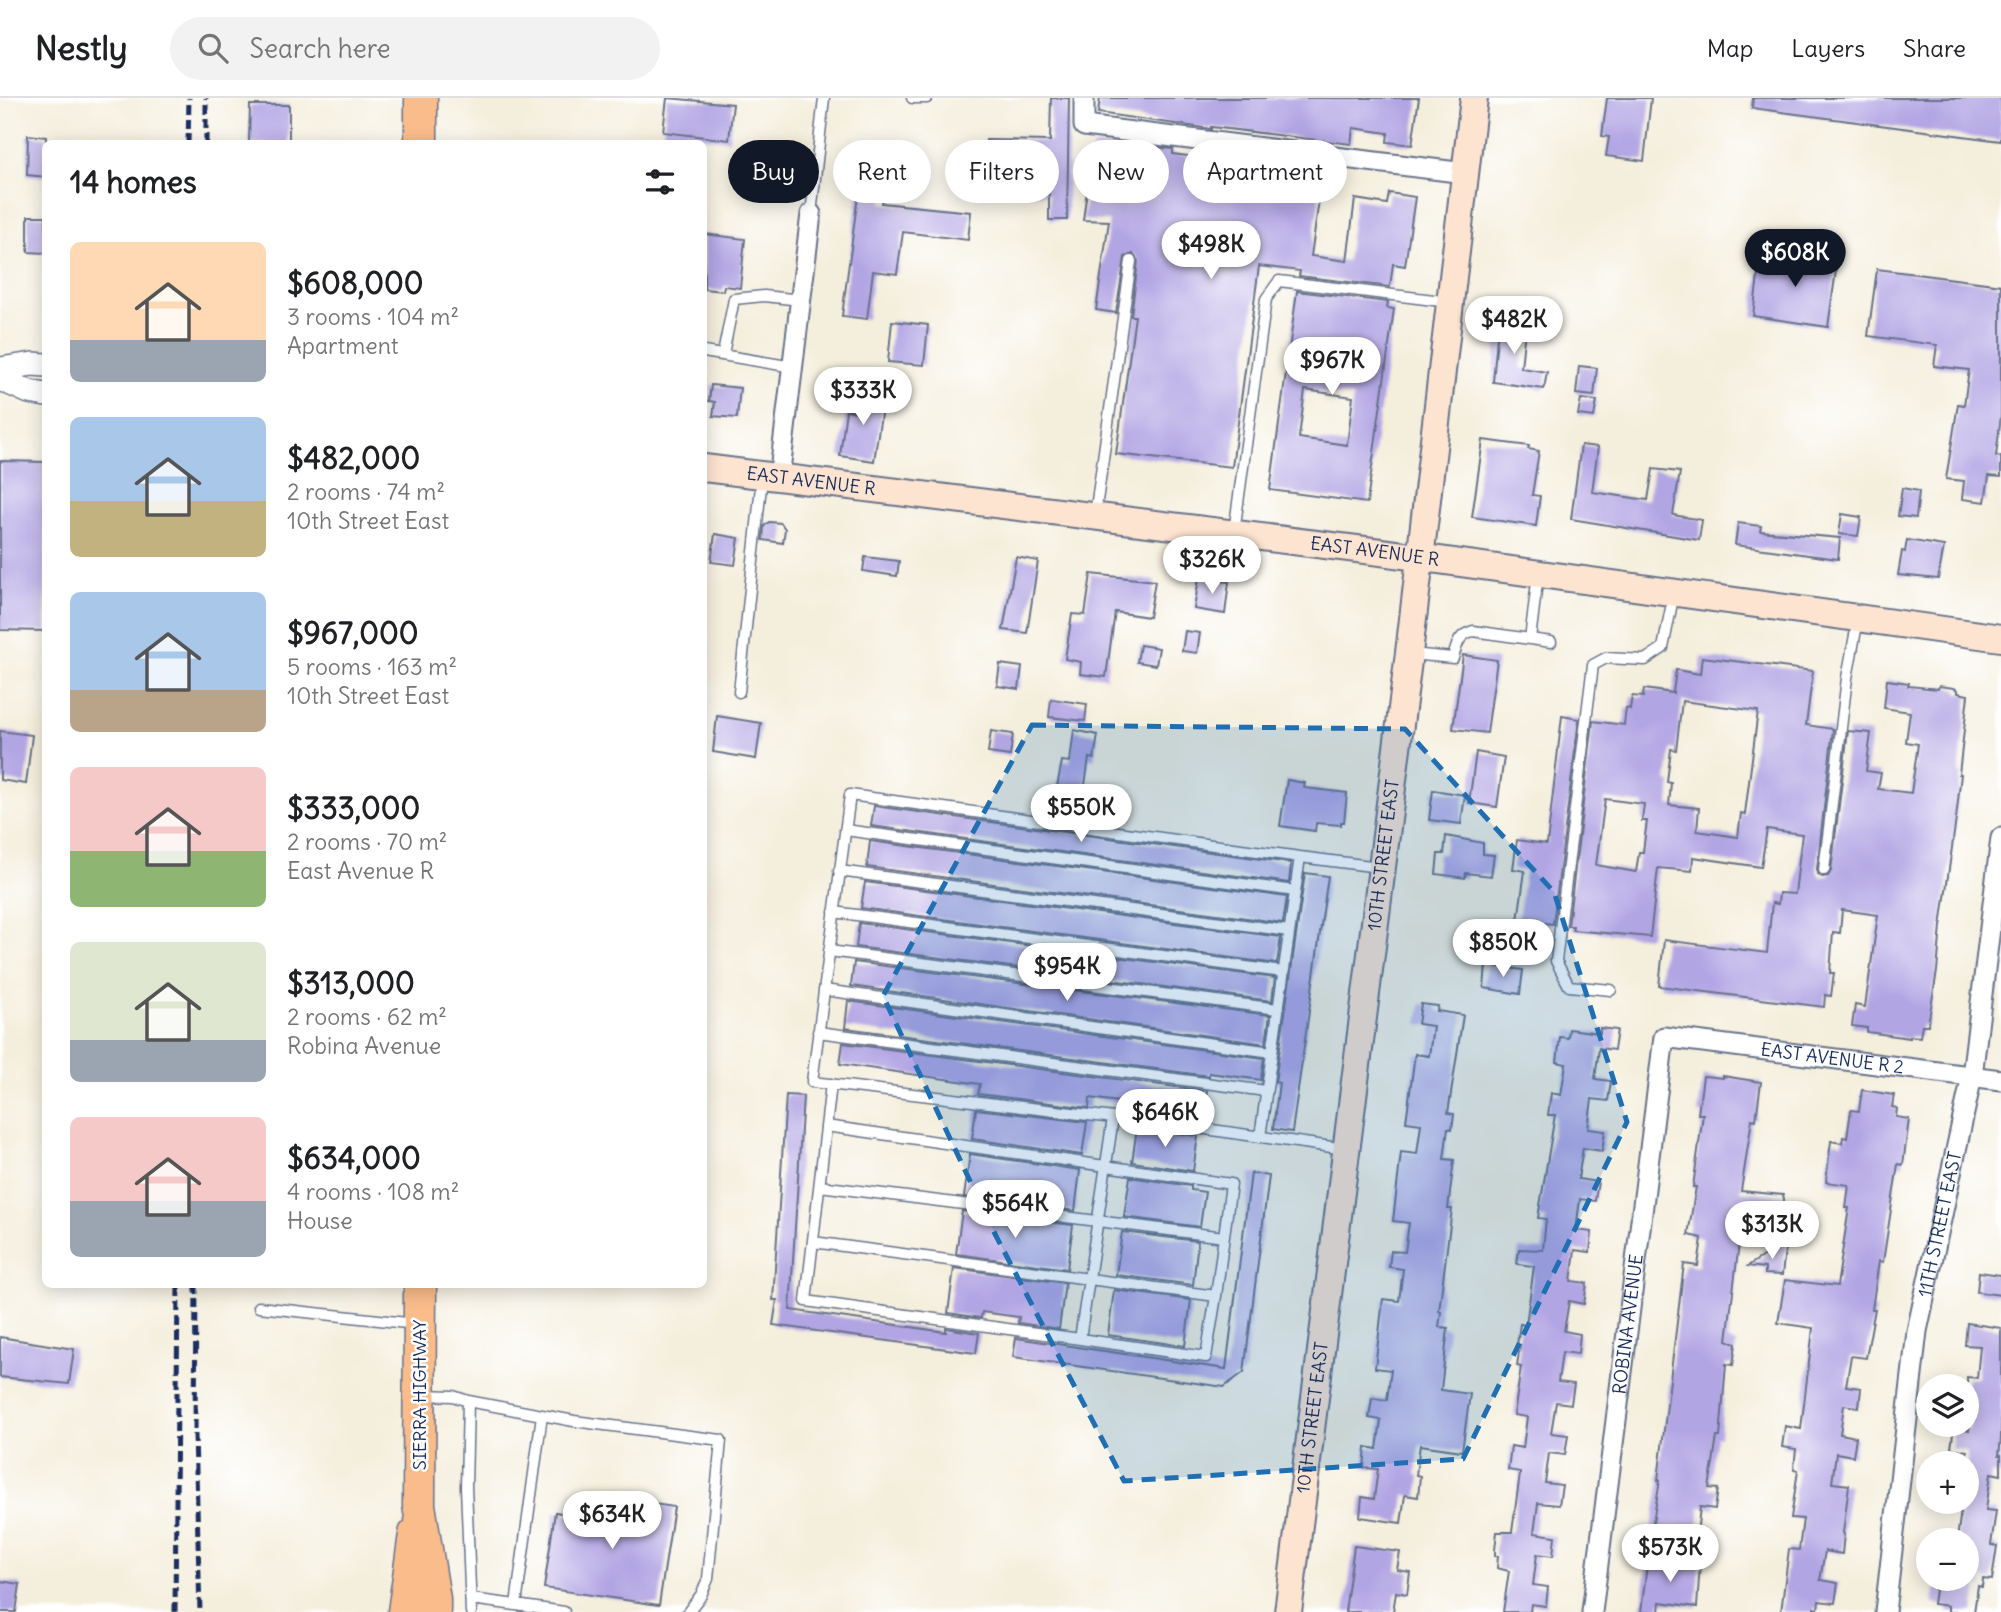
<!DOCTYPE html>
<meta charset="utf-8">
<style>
:root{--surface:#fff;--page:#f2f2f2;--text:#202124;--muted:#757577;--line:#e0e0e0;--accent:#111827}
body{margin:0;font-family:Delius,sans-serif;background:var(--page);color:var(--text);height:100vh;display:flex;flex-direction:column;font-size:26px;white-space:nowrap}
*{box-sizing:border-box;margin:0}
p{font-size:23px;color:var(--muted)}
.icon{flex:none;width:38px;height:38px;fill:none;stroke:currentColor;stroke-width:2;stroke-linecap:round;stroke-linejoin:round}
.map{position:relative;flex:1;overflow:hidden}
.side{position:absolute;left:42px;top:42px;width:665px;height:1148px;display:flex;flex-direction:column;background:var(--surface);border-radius:10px;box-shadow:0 4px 18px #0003}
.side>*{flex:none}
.guide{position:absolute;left:728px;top:42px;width:665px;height:63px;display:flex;gap:14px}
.buttons{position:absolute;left:1916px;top:1276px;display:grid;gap:14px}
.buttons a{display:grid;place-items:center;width:63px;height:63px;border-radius:50%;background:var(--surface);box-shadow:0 4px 18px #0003;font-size:35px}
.price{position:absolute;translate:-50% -60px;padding:0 16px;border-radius:24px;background:#fff;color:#222;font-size:23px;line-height:46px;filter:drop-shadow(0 2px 4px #0008)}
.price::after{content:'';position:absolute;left:50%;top:42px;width:21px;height:16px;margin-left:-10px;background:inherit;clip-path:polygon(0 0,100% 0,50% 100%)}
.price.on{background:var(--accent);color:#fff}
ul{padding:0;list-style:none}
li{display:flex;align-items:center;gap:21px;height:175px;padding:0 28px}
li span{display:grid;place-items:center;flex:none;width:196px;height:140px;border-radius:10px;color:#555}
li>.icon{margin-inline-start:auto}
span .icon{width:84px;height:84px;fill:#fffc;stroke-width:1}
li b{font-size:30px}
h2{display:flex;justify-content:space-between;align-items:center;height:84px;padding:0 28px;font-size:30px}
.tag{padding:0 24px;border-radius:32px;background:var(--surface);box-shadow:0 4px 18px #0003;font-size:24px;line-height:63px}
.tag.on{background:var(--accent);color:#fff}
header{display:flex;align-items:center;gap:42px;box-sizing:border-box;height:98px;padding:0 35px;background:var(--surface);border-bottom:2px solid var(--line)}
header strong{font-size:33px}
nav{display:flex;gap:38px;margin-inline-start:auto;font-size:24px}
.search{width:490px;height:63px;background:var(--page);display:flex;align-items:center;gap:18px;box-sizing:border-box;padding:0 24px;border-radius:38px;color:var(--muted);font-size:26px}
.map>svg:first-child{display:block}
</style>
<header>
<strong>Nestly</strong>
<div class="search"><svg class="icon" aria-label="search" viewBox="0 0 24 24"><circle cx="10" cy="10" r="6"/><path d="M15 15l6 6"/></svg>Search here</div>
<nav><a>Map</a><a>Layers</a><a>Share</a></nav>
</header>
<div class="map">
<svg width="2001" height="1514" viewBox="0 0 2001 1514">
<rect width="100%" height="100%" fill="#fff"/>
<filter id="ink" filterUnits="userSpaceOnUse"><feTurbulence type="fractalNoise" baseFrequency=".0143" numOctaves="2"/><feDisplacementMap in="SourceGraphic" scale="14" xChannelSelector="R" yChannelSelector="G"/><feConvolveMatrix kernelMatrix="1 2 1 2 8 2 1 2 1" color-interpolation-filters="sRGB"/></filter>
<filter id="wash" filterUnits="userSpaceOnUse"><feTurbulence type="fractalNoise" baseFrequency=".00686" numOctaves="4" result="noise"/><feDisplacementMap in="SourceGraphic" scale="28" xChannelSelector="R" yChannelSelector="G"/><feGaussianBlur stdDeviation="1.57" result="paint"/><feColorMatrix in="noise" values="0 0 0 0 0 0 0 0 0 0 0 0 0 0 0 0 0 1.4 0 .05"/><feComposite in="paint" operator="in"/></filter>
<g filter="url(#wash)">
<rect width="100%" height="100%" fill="#f4eedc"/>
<g id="blocks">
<!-- building -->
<path fill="#b2a5e4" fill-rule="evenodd" d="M667,0l66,6 -4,36 -66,-8z
M1051,0h18l-2,122h-18v-26l-63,-1v-53l64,1z
M1100,0h319l-7,47 -25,-3 1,-9 -35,-5 -2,16 -140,-17v2l-113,-16z
M1607,0h44l-7,63 -38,-5 3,-19 -7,-1z
M1753,0h248v43l-249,-33z
M250,7h39v39h-40z
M28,37l18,2v40l-19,-2z
M1093,48h51l29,3v5l121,16 -1,5 29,4 -11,77 36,5 8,-62 32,5 2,-11 26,4 -10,69 -12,-2 -3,23 -91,-11 1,-5 -41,-5 -27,201 -116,-13 19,-138h-4l7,-55 -5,-7 -8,3 -9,56 -20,-3 13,-89 -26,-1z
M858,97l25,3 -1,5 89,9 -3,28 -65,-8 -6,42 -24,-3 -6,48 -25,-3z
M28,118h18v37l-18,-1z
M704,136l41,5 -5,49 -16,-2 -1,5 -19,-2z
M1761,154l76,11 -9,64 -75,-11z
M1877,171l124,16v130l-5,41 5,1v20l-12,-1 -4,26 -23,-3 2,-18 -18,-2 12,-75 6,1 5,-35 -35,-4 3,-21 -69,-9z
M1297,193l91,11 -1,6 7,1 -27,194 -97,-13zM1305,292l48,7 -6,48 -48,-7z
M1499,217l27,4 -5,49 26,4 -3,17 -51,-7z
M892,223l36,4 -4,40 -36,-3z
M1579,268l18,2 -3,28 -18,-2z
M711,287l29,3 -3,30 -24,-2 2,-14 -6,-1z
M866,288l19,2 -11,73 -34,-5 6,-46 16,3z
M1581,301l16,2 -3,16 -16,-2z
M1483,342l46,6 -1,3 11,2 -7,44 8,1 -4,30 -64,-9z
M1581,347l17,2 -6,45 56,8 5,-31 27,3 -7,43 29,5 -3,20 -128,-21z
M0,363l46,1v169l-46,-1z
M1902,390l17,3 -3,27 -18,-2z
M1842,416l19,3 -3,19 -19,-2z
M769,424l12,1 4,6 -2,14 -20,-3 1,-14z
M1738,425l23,3 -1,5 80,7 -2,21 -103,-14z
M715,436l24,4 -4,27 -24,-3z
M1907,442l37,6 -6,33 -40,-4 4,-24 3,1z
M865,459l34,4 -2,15 -34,-5z
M1016,459l22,4 -11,72 -24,-3z
M1091,476l64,7 -6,36 -34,-5 -9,65 -26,-3 1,-12 -16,-3 7,-45 13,1z
M1199,480l30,4 -4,32 -31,-5z
M1185,533l15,2 -3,20 -15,-2z
M1140,547l19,3 -3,17 -19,-3z
M1463,557l34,5 -10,73 -34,-4z
M1702,559l111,14 -7,54 27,4 -16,140 1,5 4,3 6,-1 3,-5 17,-140 23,2 -5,38 15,2 -3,16 33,4 7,-49 -12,-2 4,-30 -26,-4 3,-28 22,3 -1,3 30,3 1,-3 15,2 4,2v3l10,2 -9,79h2l-5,45 -15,107 -4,45 -9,54h-6l-2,12 -10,-1v2l-43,-6v-4l-15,-2 3,-21 10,2 13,-92 -36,-5 -2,23 -7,-1 -3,41h4l-3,23 -6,-1 -1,12 -165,-21 5,-46 103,13 5,-50 6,1 1,-11 16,1 7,-60 -35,-5 -6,38 -68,-10 -1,14 -34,-3 -8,69 -78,-7 1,-4h-5l25,-205 31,4 2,-17 4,1 2,-13 11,1 1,-8 29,4 3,-23 24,4zM1682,603l76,10 -13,103 -4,-1 -3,24 -41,-6 2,-23 -30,-3 2,-22 -4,-1 4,-33 5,1zM1605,701l39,5 -2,17h5l-2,15 -2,16h-4l-3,20 -40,-7z
M1000,566l22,3 -3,22 -22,-3z
M1051,601l36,5 -2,17 -36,-4z
M717,618l44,7 -5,36 -43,-7z
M1562,618l17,3 -26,205 -35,-4 7,-49 -12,-2 4,-29 30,4z
M1074,632l24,5 -4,24 -5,-1 -6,40 -17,-2 1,-7 -10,-2 5,-26 8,1z
M0,633l32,4 -6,49 -26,-4z
M991,633l22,3 -3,22 -22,-3z
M1476,654l28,5 -7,50 -28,-4z
M1287,682l18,3 -1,5 43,5 -3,29h-3v3l-25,-2 -1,8 -35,-5z
M1433,692l32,5 -4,29 -32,-4z
M874,708l417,57 -2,20 -418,-57z
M1446,738l37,7v11l11,1 -3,21 -25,-3 -1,5 -29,-4 2,-20h6z
M870,743l417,56 -4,26 -416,-56z
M1305,775l23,3 -36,256 -19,-3 6,-46 -4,-1z
M865,784l416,55 -4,27 -416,-56z
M859,825l416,55 -3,23 -416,-54z
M854,864l416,53 -4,29 -415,-58z
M1486,867l37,5 -3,24 -36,-6z
M848,903l416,57 -3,22 -52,-7v3l-364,-48z
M1421,906l17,2 -1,5 26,4 -15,98 6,1 -2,15 -4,-1 -4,31 10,1 -6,49h4l-13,102 2,1 -2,15 9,1 -7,62 29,4 -8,57 -42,-6 -4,30 4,1 -2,21 -13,-2 -4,28 -41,-6 2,-20 12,2 4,-30 -14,-1 2,-21 11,2 4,-29 -12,-2 3,-20 15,2 4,-30 -16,-2 8,-69 16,2 4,-32 -14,-2 2,-16 14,1 4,-29 -16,-2 8,-69 16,2 4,-30 -15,-2 9,-68 14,2 4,-30 -15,-2z
M1600,930l17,2 -3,20 -15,-2 -4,31 16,2 -3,20 -16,-2 -4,30 17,2 -3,20 -19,-3 -5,31 20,3 -3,19 -15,-2 -4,31 16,2 -2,20 -15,-2 -4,31 16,2 -3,21 -15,-3 -5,30 16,3 -2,20 -16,-2 -4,30 16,2 -3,20 -15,-2 -5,31 17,2 -3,20 -16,-2 -4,30 17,2 -3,20 -21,-2 -4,30 21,3 -2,20 -16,-2 -4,31 15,2 -2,19 -15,-2 -1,8h-27l6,-41 -12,-3 1,-12h-3v-6l2,-18h15l8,-58v-2l-12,-2 3,-24 12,2 4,-31 -13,-2 7,-48 -4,-1 3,-21h-3l3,-21 6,1 8,-59 -17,-2 2,-15 24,1 3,-31 -8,-1 17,-103h-7l3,-22 10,2 5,-31 -9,-2 3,-25 8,1 1,-9 31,4z
M843,945l364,48 -4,23h-2l-1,7 -61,-8 1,-8 -50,-7 -1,10 -111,-14 2,-10 -140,-20z
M1703,978l20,2v-2l38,6 -5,38 -4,-1 -11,72 42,4 1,4 -3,26 -39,-6 -15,121 9,4 -3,21 -7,-1 -6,73h-3l-8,51 9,1 -3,20 -15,-2 -3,28 -45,-7 8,-48h-2l26,-216 14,2 4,-28 -14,-3 8,-48h-3l10,-73h-5z
M1862,992l32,5 -2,12 5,1 -1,9 13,2 -6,46 -5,-1 -15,98 -4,-1 -7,48h3l-9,49 -15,-2 -5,30 15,2 -2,19 -15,-2 -4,29 16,3 -3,19 -17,-3 -4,30 17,2 -6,48 1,1 -2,20 -17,-3 -5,29 18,3 -3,20 -16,-2 -1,8 -4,-1v4h-33l8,-63 10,1 4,-31 -12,-1 7,-48 -4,-1 2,-20 -14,-2 3,-21 16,3 12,-101 -35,-5 7,-43 52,6 12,-78h-3l3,-23 -23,-3 5,-41 11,2 1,-6 4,1 4,-28 8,1z
M786,997l17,1 -13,214 156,22v-4l33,5 -3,20 -203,-28 4,-25h-4z
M976,1011l111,13 -5,33 -110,-16z
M1137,1030l61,8 -5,35 -61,-9z
M970,1056l110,16 -5,41 -111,-14z
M1251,1075l18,3 -25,196 -20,15 -211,-30 3,-19 210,31z
M1130,1079l61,9v4l14,2 -5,35 -76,-10z
M962,1113l111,14 -6,44 -111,-15z
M1122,1134l76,9 -5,44 -77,-10z
M1786,1143l-4,34 -17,-1v-6l-17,-2z
M954,1170l111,15 -6,46 -41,-6 1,-6 -37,-5 -1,6 -33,-5z
M1979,1174l22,3v20l-24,-3z
M1114,1192l77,10 -6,46 -77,-11z
M1967,1225l34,5v110l-2,17h2v20l-10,-2 -5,37 10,1 -5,34 6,1 -5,34 -9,-1 -1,8 -4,-1 -4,26h-26v-6l-15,-2 3,-21 17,3 1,-8h13v-38h-10l5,-38h5v-51l-16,-3 3,-21 15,3 5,-32 -7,-1v-20l10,1 3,-32 -15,-1z
M0,1239l74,12 -5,35 -69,-7z
M602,1398l72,11 -15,98 -115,-17 11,-76 44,7z
M1354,1448l46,6 -3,18 13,2 -3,22 -11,-2 -3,20h-48z
M1648,1459l52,6 -3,44 -37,-5 -1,10h-18z
M0,1483l20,3 -4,28h-16z"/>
</g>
</g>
<g filter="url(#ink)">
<use href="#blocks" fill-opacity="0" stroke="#67728a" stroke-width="2"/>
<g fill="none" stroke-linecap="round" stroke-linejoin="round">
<!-- service casing -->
<g stroke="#67728a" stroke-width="13">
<path id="service" d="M912,0h15
M811,116l13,-116
M704,254l89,15
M723,256l11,-55 30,-3 37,4
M1095,417l36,-254
M1234,434l32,-233 13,-18 171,21
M1530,541l21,3
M1411,556l42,4c4,-13 5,-23 20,-27l57,8 8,-65
M739,594l23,-215
M845,732l450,61
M1300,759l79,10
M1824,772l23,-192 11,-59
M839,773l450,60
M834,814l449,60
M829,853l449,58
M824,892l448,62
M1611,892l-42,-4 -13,-25 37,-296 13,-7 39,2 18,-12 11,-55
M818,934l448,59
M831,986l-25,217 274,38 33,-221
M826,1028l405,58 -15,112
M1260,1039l40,-280 -450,-62 -38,287 386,46 148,21
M820,1088l404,51
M813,1144l403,54 -10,61 -126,-18
M259,1209l157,17
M424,1297l29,1 15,5 -2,86 5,125
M468,1303l106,20 147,19 -13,139 -7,16 -13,17
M542,1317l-26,190 48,7
M471,1501l45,6"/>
</g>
<!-- minor casing -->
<g stroke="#67728a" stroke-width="23">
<g id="minor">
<path d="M1084,0v28l381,47"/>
<path d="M779,381l32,-265"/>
<path id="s1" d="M1592,1514l72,-575 337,43"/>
<path id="s2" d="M1885,1514l32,-281 55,-255 29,-238"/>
</g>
</g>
<!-- tertiary casing -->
<g stroke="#67728a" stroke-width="26">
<path id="tertiary" d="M0,271l33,-5 13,1
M0,281l29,13 17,3"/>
</g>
<!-- secondary casing -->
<g stroke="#67728a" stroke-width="30">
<g id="secondary">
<path id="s3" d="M704,370l677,84 620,86"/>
<path id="s4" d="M1288,1514l121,-959 65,-555"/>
</g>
</g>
<!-- trunk casing -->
<g stroke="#67728a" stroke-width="35">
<path id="trunk" d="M421,46v-46
M420,1186l-1,221 15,94v13
M404,1514l11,-78"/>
</g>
<!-- service -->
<use href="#service" stroke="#fff" stroke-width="10"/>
<!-- minor -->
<use href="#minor" stroke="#fff" stroke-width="19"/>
<!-- tertiary -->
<use href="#tertiary" stroke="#fff" stroke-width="23"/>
<!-- secondary -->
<use href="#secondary" stroke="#fde4d1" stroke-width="26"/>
<!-- trunk -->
<use href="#trunk" stroke="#fabc8b" stroke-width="32"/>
<!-- rail -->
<path stroke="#1b2f5e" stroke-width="5" stroke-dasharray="10 5" stroke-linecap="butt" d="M188,46l1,-46
M206,46v-46
M196,1186l-1,151 5,177
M175,1514l3,-328"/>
</g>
</g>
<!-- marked area -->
<path fill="#1f6fb2" fill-opacity="0.2" stroke="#1f6fb2" stroke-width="5" stroke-dasharray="14 9" stroke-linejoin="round" d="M1032,627l373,4 149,163 73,230 -164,337 -339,22 -129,-247 -112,-238z"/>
<g text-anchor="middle" stroke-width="5" stroke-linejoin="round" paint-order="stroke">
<!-- street labels -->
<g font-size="18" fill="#1b2f5e" stroke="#fff">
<text dy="6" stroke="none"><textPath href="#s3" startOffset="108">EAST AVENUE R</textPath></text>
<text dy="6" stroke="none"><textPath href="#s3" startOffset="676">EAST AVENUE R</textPath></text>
<text dy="6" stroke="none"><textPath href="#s4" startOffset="763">10TH STREET EAST</textPath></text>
<text dy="6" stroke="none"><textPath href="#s1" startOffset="749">EAST AVENUE R 2</textPath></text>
<text dy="6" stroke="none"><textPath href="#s2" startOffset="392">11TH STREET EAST</textPath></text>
<text dy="6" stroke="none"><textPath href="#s1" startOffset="290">ROBINA AVENUE</textPath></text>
<text transform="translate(420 1297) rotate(-90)" y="6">SIERRA HIGHWAY</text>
<text dy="6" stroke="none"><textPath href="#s4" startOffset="196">10TH STREET EAST</textPath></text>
</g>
</g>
</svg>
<div class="buttons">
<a><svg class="icon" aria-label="layers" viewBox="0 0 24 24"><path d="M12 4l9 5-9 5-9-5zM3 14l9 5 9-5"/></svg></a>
<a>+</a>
<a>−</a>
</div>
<b class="price" style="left:1211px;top:183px">$498K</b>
<b class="price on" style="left:1795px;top:191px">$608K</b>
<b class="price" style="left:1514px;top:258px">$482K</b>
<b class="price" style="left:1332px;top:299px">$967K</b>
<b class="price" style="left:863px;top:329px">$333K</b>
<b class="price" style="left:1212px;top:498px">$326K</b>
<b class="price" style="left:1081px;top:746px">$550K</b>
<b class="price" style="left:1503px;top:881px">$850K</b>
<b class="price" style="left:1067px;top:905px">$954K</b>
<b class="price" style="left:1165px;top:1051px">$646K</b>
<b class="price" style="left:1015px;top:1142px">$564K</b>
<b class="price" style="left:1772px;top:1163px">$313K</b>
<b class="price" style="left:612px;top:1453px">$634K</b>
<b class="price" style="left:1670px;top:1486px">$573K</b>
<div class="guide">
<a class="tag on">Buy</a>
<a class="tag">Rent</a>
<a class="tag">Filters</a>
<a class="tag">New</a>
<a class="tag">Apartment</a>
</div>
<section class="side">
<h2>14 homes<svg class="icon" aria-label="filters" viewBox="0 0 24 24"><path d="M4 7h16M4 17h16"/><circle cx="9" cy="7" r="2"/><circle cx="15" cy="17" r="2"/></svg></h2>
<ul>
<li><span style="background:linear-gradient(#ffd9b3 70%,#9aa5b1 0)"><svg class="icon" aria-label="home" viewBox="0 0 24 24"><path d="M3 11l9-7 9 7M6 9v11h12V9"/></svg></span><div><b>$608,000</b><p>3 rooms · 104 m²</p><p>Apartment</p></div></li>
<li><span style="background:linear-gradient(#a9c7e8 60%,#c2b280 0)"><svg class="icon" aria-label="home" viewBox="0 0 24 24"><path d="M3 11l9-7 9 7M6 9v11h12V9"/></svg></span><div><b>$482,000</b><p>2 rooms · 74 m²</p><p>10th Street East</p></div></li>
<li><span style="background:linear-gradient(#a9c7e8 70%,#b9a48a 0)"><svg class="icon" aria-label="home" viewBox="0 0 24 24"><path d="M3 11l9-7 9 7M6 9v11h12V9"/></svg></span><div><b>$967,000</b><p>5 rooms · 163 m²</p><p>10th Street East</p></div></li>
<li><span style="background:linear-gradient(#f6c9c9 60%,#8fb573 0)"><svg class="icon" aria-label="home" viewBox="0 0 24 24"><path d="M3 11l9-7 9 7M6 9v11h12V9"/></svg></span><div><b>$333,000</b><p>2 rooms · 70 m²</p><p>East Avenue R</p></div></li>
<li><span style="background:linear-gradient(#dfe7d0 70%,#9aa5b1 0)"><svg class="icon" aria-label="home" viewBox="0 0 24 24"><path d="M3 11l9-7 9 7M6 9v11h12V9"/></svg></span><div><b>$313,000</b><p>2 rooms · 62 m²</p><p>Robina Avenue</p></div></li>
<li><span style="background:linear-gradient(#f6c9c9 60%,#9aa5b1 0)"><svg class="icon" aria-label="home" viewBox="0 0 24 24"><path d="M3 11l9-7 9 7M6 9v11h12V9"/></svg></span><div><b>$634,000</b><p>4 rooms · 108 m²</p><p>House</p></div></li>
</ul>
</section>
</div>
